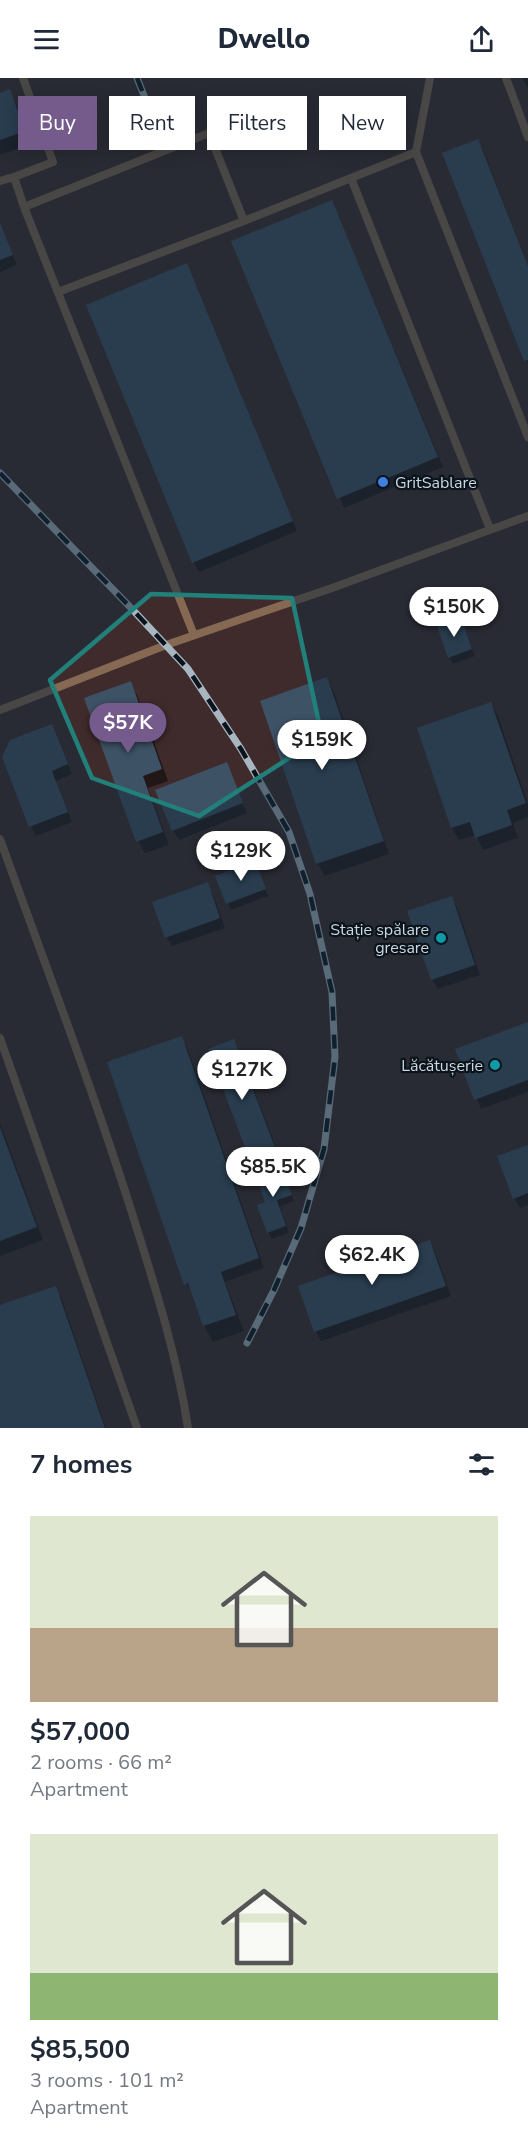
<!DOCTYPE html>
<meta charset="utf-8">
<style>
:root{--surface:#fff;--page:#f2f2f3;--text:#1f2937;--muted:#747a83;--accent:#745b8c}
body{margin:0;font-family:"Nunito Sans",sans-serif;background:var(--page);color:var(--text);height:100vh;display:flex;flex-direction:column;font-size:22px;white-space:nowrap}
*{box-sizing:border-box;margin:0}
p{font-size:20px;color:var(--muted)}
.icon{flex:none;width:33px;height:33px;fill:none;stroke:currentColor;stroke-width:2;stroke-linecap:round;stroke-linejoin:round}
.map{position:relative;height:1350px;overflow:hidden}
.side{display:flex;flex-direction:column;background:var(--surface);flex:1}
.side>*{flex:none}
.banner{position:absolute;left:18px;top:18px;width:492px;height:54px;display:flex;gap:12px}
.price{position:absolute;translate:-50% -51px;padding:0 14px;border-radius:21px;background:#fff;color:#222;font-size:20px;line-height:39px;filter:drop-shadow(0 2px 3px #0008)}
.price::after{content:'';position:absolute;left:50%;top:36px;width:18px;height:14px;margin-left:-9px;background:inherit;clip-path:polygon(0 0,100% 0,50% 100%)}
.price.active{background:var(--accent);color:#fff}
ul{padding:0;list-style:none}
li{display:grid;align-content:center;gap:12px;height:318px;padding:0 30px}
li span{display:grid;place-items:center;height:186px;border-radius:0px;color:#555}
li>.icon{margin-inline-start:auto}
span .icon{width:108px;height:108px;fill:#fffc;stroke-width:1}
li b{font-size:26px}
h2{display:flex;justify-content:space-between;align-items:center;height:72px;padding:0 30px;font-size:26px}
.chip{padding:0 21px;border-radius:0px;background:var(--surface);box-shadow:0 3px 15px #0003;font-size:21px;line-height:54px}
.chip.active{background:var(--accent);color:#fff}
header{display:flex;justify-content:space-between;align-items:center;height:78px;padding:0 30px;background:var(--surface);font-size:27px;font-weight:800}
.map>svg:first-child{display:block}
</style>
<header><svg class="icon" aria-label="menu" viewBox="0 0 24 24"><path d="M4 6h16M4 12h16M4 18h16"/></svg>Dwello<svg class="icon" aria-label="share" viewBox="0 0 24 24"><path d="M12 15V3M7 8l5-5 5 5M5 13v7h14v-7"/></svg></header>
<div class="map">
<svg width="528" height="1350" viewBox="0 0 528 1350">
<rect width="100%" height="100%" fill="#182b3d"/>
<!-- industrial -->
<path fill="#3f2b2c" d="M0,0h528v1350h-528z"/>
<!-- shadow -->
<path fill="#0007" d="M522,0h6v10z
M9,13l7,12 15,41 -31,11v-60z
M477,63l6,9 45,116v99z
M332,123l111,266 -99,41 -111,-266z
M0,147l17,40 -17,7z
M192,197l105,256 -98,41 -5,-10z
M461,541l14,37 -22,8 -4,-7z
M327,601l7,13 55,162 -64,22 -7,-12 -56,-163z
M130,605l7,12 31,86 -20,7 21,57 -24,8 -7,-12z
M491,626l7,12 30,88v13l-15,6 5,15 -35,12 -7,-15 -17,5 -7,-12 -34,-99z
M51,647l21,49 -16,7 16,41 -36,14 -5,-9 -28,-70z
M226,686l21,49 -68,27 -6,-9z
M258,791l10,27 -37,14 -14,-33z
M207,806l6,10 12,34 -53,18 -6,-9z
M451,819l6,10 23,68 -42,14 -6,-10z
M528,945v69l-47,17 -24,-59z
M181,960l6,9 77,221 -39,14 19,49 -31,11 -9,-16 -11,-33 -7,-9z
M234,963l5,10 43,112 -24,9 -6,-10z
M0,1045l43,117 -43,16z
M528,1068v59l-8,3 -6,-10z
M282,1091l12,32 -14,5 9,27 -17,6 -4,-7 -1,-29z
M430,1164l5,9 16,45 -130,45 -5,-9 -16,-45z
M55,1210l7,12 44,128h-106v-121z"/>
<!-- building -->
<path fill="#3e5266" d="M10,11l15,42 -25,9v-47z
M478,61l50,127v94l-4,1 -82,-208z
M332,122l106,257 -101,42 -106,-258z
M0,145l13,32 -13,5z
M187,185l106,258 -101,42 -106,-258z
M461,539l11,32 -24,9 -11,-32z
M327,599l57,164 -68,23 -56,-163z
M131,603l31,88 -19,7 20,56 -27,10 -52,-144z
M491,624l35,101 -19,7 5,15 -37,13 -5,-16 -19,6 -34,-100z
M52,646l16,40 -16,7 16,41 -39,15 -27,-70 8,-17z
M227,684l16,41 -71,28 -17,-41z
M255,782l11,29 -40,15 -11,-28z
M208,804l12,36 -55,20 -13,-36z
M452,818l23,69 -44,15 -24,-69z
M528,944v58l-54,20 -19,-51z
M182,958l77,222 -38,14 15,43 -33,11 -15,-43 -4,2 -77,-223z
M234,961l43,114 -26,10 -43,-114z
M0,1049l37,100 -37,14z
M528,1067v48l-15,6 -16,-43z
M282,1089l10,28 -15,5 9,26 -19,7 -10,-28 8,-3 -9,-26z
M430,1162l16,46 -132,46 -16,-46z
M56,1208l49,142h-105v-123z"/>
<g fill="none" stroke-linecap="round" stroke-linejoin="round">
<!-- service -->
<path stroke="#866953" stroke-width="8" d="M23,0l30,84 -39,15 10,30
M506,0l22,59
M416,74l14,-74
M351,100l65,-26 112,285
M0,103l14,-4
M58,214l186,-71
M194,557l-170,-428 185,-74 35,88 107,-43 139,351
M0,632l166,-65 166,-57 196,-72
M0,761c45,125 92,248 132,374 22,70 45,142 56,215
M0,960l137,390"/>
<!-- rail casing -->
<g stroke="#a8b6c2" stroke-width="7">
<path id="rail" d="M137,0l18,45
M0,395l132,136 56,60 53,80 48,83 21,62 22,98 3,65 -11,92 -23,79 -27,62 -27,53"/>
</g>
<!-- rail -->
<use href="#rail" stroke="#0b131b" stroke-width="4.5" stroke-dasharray="14" stroke-linecap="butt"/>
</g>
<!-- marked area -->
<path d="M0 0H528V1350H0ZM151,516l141,4 30,139 -123,79 -107,-38 -42,-98z" fill="#182b3d" fill-opacity=".55" fill-rule="evenodd"/>
<path fill="none" stroke="#22807a" stroke-width="4.5" stroke-linejoin="round" d="M151,516l141,4 30,139 -123,79 -107,-38 -42,-98z"/>
<!-- markers -->
<circle fill="#3f7fe0" stroke="#0b131b" stroke-width="2" cx="383" cy="404" r="6"/>
<g fill="#0f9aa8" stroke="#0b131b" stroke-width="2">
<circle cx="441" cy="860" r="6"/>
<circle cx="495" cy="987" r="6"/>
</g>
<g text-anchor="middle" stroke-width="4.5" stroke-linejoin="round" paint-order="stroke">
<!-- poi labels -->
<g font-size="16" fill="#cbd7e2" stroke="#0b131b" text-anchor="end">
<text x="395" y="410" text-anchor="start">GritSablare</text>
<text x="429" y="857">Stație spălare<tspan x="429" dy="18">gresare</tspan></text>
<text x="483" y="993">Lăcătușerie</text>
</g>
</g>
</svg>
<b class="price" style="left:454px;top:560px">$150K</b>
<b class="price active" style="left:128px;top:676px">$57K</b>
<b class="price" style="left:322px;top:693px">$159K</b>
<b class="price" style="left:241px;top:804px">$129K</b>
<b class="price" style="left:242px;top:1023px">$127K</b>
<b class="price" style="left:273px;top:1120px">$85.5K</b>
<b class="price" style="left:372px;top:1208px">$62.4K</b>
<div class="banner">
<a class="chip active">Buy</a>
<a class="chip">Rent</a>
<a class="chip">Filters</a>
<a class="chip">New</a>
</div>
</div>
<section class="side">
<h2>7 homes<svg class="icon" aria-label="filters" viewBox="0 0 24 24"><path d="M4 7h16M4 17h16"/><circle cx="9" cy="7" r="2"/><circle cx="15" cy="17" r="2"/></svg></h2>
<ul>
<li><span style="background:linear-gradient(#dfe7d0 60%,#b9a48a 0)"><svg class="icon" aria-label="home" viewBox="0 0 24 24"><path d="M3 11l9-7 9 7M6 9v11h12V9"/></svg></span><div><b>$57,000</b><p>2 rooms · 66 m²</p><p>Apartment</p></div></li>
<li><span style="background:linear-gradient(#dfe7d0 75%,#8fb573 0)"><svg class="icon" aria-label="home" viewBox="0 0 24 24"><path d="M3 11l9-7 9 7M6 9v11h12V9"/></svg></span><div><b>$85,500</b><p>3 rooms · 101 m²</p><p>Apartment</p></div></li>
</ul>
</section>
